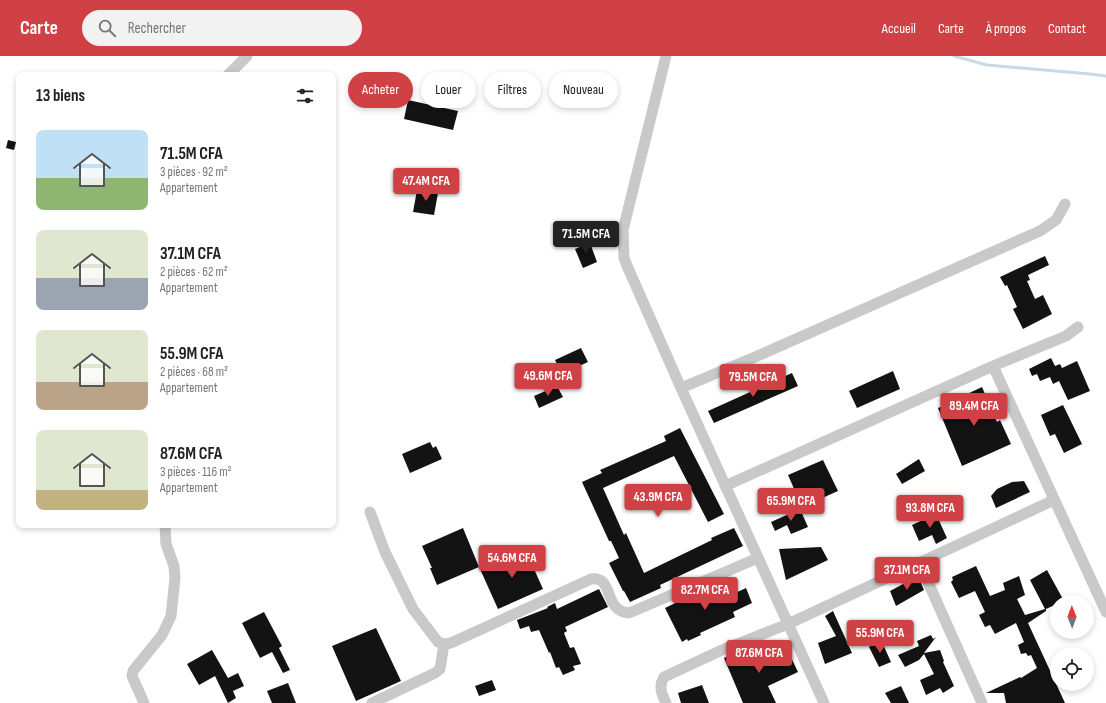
<!DOCTYPE html>
<html lang="fr">
<meta charset="utf-8">
<style>
:root{--surface:#fff;--page:#f2f2f2;--text:#202124;--muted:#757577;--accent:#d04145}
body{margin:0;font-family:"Sofia Sans Condensed",sans-serif;background:var(--page);color:var(--text);height:100vh;display:flex;flex-direction:column;font-size:15px;white-space:nowrap}
*{box-sizing:border-box;margin:0}
p{font-size:13px;color:var(--muted)}
.icon{flex:none;width:22px;height:22px;fill:none;stroke:currentColor;stroke-width:2;stroke-linecap:round;stroke-linejoin:round}
.map{position:relative;flex:1;overflow:hidden}
.panel{position:absolute;left:16px;top:16px;width:320px;height:456px;display:flex;flex-direction:column;background:var(--surface);border-radius:8px;box-shadow:0 2px 6px #0003}
.panel>*{flex:none}
.top-card{position:absolute;left:348px;top:16px;width:380px;height:36px;display:flex;gap:8px}
.needle{width:26px;rotate:359deg}
.tools{position:absolute;left:1050px;top:539px;display:grid;gap:8px}
.tools a{display:grid;place-items:center;width:44px;height:44px;border-radius:50%;background:var(--surface);box-shadow:0 2px 6px #0003;font-size:20px}
.price{position:absolute;translate:-50% -34px;padding:0 9px;border-radius:4px;background:var(--accent);color:#fff;font-size:13px;line-height:26px;filter:drop-shadow(0 1px 2px #0008)}
.price::after{content:'';position:absolute;left:50%;top:24px;width:12px;height:9px;margin-left:-6px;background:inherit;clip-path:polygon(0 0,100% 0,50% 100%)}
.price.on{background:#222;color:#fff}
ul{padding:0;list-style:none}
li{display:flex;align-items:center;gap:12px;height:100px;padding:0 20px}
li span{display:grid;place-items:center;flex:none;width:112px;height:80px;border-radius:8px;color:#555}
li>.icon{margin-inline-start:auto}
span .icon{width:48px;height:48px;fill:#fffc;stroke-width:1}
li b{font-size:17px}
h2{display:flex;justify-content:space-between;align-items:center;height:48px;padding:0 20px;font-size:17px}
.tag{padding:0 14px;border-radius:18px;background:var(--surface);box-shadow:0 2px 6px #0003;font-size:14px;line-height:36px}
.tag.on{background:var(--accent);color:#fff}
header{display:flex;align-items:center;gap:24px;box-sizing:border-box;height:56px;padding:0 20px;background:var(--accent);color:#fff}
header strong{font-size:19px}
nav{display:flex;gap:22px;margin-inline-start:auto;font-size:14px}
.search{width:280px;height:36px;background:var(--page);display:flex;align-items:center;gap:10px;box-sizing:border-box;padding:0 14px;border-radius:22px;color:var(--muted);font-size:15px}
.map>svg:first-child{display:block}
</style>
<header>
<strong>Carte</strong>
<div class="search"><svg class="icon" aria-label="search" viewBox="0 0 24 24"><circle cx="10" cy="10" r="6"/><path d="M15 15l6 6"/></svg>Rechercher</div>
<nav><a>Accueil</a><a>Carte</a><a>À propos</a><a>Contact</a></nav>
</header>
<div class="map">
<svg width="1106" height="647" viewBox="0 0 1106 647">
<rect width="100%" height="100%" fill="#fff"/>
<g fill="none" stroke-linecap="round" stroke-linejoin="round">
<!-- stream -->
<path stroke="#c9d9e6" stroke-width="3" d="M954,0l33,9 103,9 16,2"/>
</g>
<!-- building -->
<path fill="#131313" d="M408,44l50,11 -5,19 -49,-11z
M8,84l8,2 -2,8 -8,-2z
M417,134l21,3 -4,22 -21,-3z
M590,187l7,19 -14,6 -8,-19z
M1045,200l4,9 -21,10 2,5 -3,1 8,18 8,-4 9,19 -29,15 -10,-20 4,-2 -10,-22 -2,1 -5,-9z
M581,292l7,14 -26,12 -7,-14z
M1051,302l4,8 5,-2 2,4 15,-7 13,30 -22,9 -9,-19 -6,3 -3,-7 -10,4 -3,-7 -5,2 -3,-7z
M893,315l7,18 -43,19 -8,-17z
M792,317l6,13 -84,37 -6,-12z
M557,330l6,11 -24,11 -5,-12z
M982,331l15,35 3,-2 11,24 -49,22 -24,-58 27,-11v-2z
M1063,349l19,39 -18,9 -9,-19 -5,2 -9,-21z
M680,372l44,86 -16,8 -34,-66 -71,32 21,47 2,-2 18,40 68,-33 -1,-2 23,-10 9,18 -83,39 1,3 -31,14 -6,-11h-1l-14,-28 10,-5 -8,-17h-2l-27,-59 20,-9 -2,-3 66,-29 -2,-5z
M430,386l3,6 3,-2 6,13 -32,14 -8,-19z
M919,403l6,12 -23,13 -6,-10z
M823,404l15,31 -36,16 -14,-32z
M1024,425l6,11 -34,16 -5,-12 6,-7 15,-7z
M800,453l8,18 -17,7 -4,-9 -12,6 -4,-9z
M936,458l11,24 -11,6 -4,-9 -13,6 -7,-16z
M463,472l16,39 -42,18 -7,-17h2l-10,-22z
M821,491l7,13 -42,20 -7,-31z
M525,493l18,40 -45,20 -18,-40z
M976,510l14,30 15,-6 -2,-7 16,-7 6,19 -8,4 8,16 20,-6 -15,-29 17,-10 17,31 -7,1v2l-11,5v2l-18,12 37,80h-59l-2,-10h-18l34,-16 1,1 16,-10 -6,-13 -3,1 -2,-3 -5,1 -3,-9 6,-3 -8,-19 -21,11 -5,-9 -5,2 -6,-12 6,-3 -10,-21 -16,7 -8,-16 2,-2 -1,-3z
M918,520l6,14 -28,16 -6,-15z
M717,527l5,11 5,-3 2,5 17,-8 6,15 -19,9 2,5 -35,16 1,2 -13,6 -1,-2 -5,3 -17,-34z
M599,533l9,18 -43,20 2,4 -3,2 6,15 4,-1 7,17 -8,2 2,4 -12,5 -4,-8 -3,1 -6,-16 -1,1 -10,-23 -8,2 -2,-6 -9,3 -3,-9 31,-12 -1,-1 8,-4 2,6z
M833,555l19,42 -27,11 -7,-21 18,-7 -11,-20z
M264,556l18,34 -3,2 11,22 -7,3 -11,-21 -12,6 -18,-35z
M376,572l25,53 -45,20 -24,-55z
M931,579l2,4 3,-2 -12,16 16,-3 4,11 -1,1 11,24 -11,7 -3,-5 -14,7 -6,-15 14,-6 -10,-20 -5,6 -14,7 -7,-12 21,-9 -2,-5z
M881,584l10,22 -12,5 -10,-20z
M755,589l7,17 25,-13 11,23 -30,14 8,17h-33l-19,-45z
M212,594l16,28 10,-5 6,13 -11,5 3,7 -8,5 -13,-27 -16,9 -12,-21z
M492,624l4,10 -17,6 -4,-10z
M288,627l8,20h-24l-5,-12z
M702,629l7,18h-28l-3,-10z
M901,630l8,17h-18l-6,-10z"/>
<g fill="none" stroke-linecap="round" stroke-linejoin="round">
<!-- street -->
<path stroke="#c9c9c9" stroke-width="11" d="M666,0l-43,174 1,28 4,10 53,120 143,315
M228,19l19,-19
M993,310l113,246
M681,332l74,-31 285,-126 16,-11 9,-16
M725,430l268,-120 73,-30 12,-9
M370,456l15,40 28,57 25,33 6,2 7,-1 140,-64c24,-3 11,31 38,34l129,-55
M919,506l63,141
M144,647l-12,-27 1,-5 29,-36 9,-19 4,-38 -1,-12 -8,-22 -1,-19
M372,647l63,-30 5,-4 4,-25
M666,647c-4,-9 -8,-16 -2,-26l58,-27 66,-26 266,-124"/>
</g>
</svg>
<div class="tools">
<a><svg class="needle" viewBox="-14 -14 28 28"><path d="M0-13l5 13h-10z" fill="#e53935"/><path d="M0 13l5-13h-10z" fill="#757577"/></svg></a>
<a><svg class="icon" aria-label="locate" viewBox="0 0 24 24"><circle cx="12" cy="12" r="6"/><path d="M12 2v4M12 18v4M2 12h4M18 12h4"/></svg></a>
</div>
<b class="price" style="left:426px;top:146px">47.4M CFA</b>
<b class="price on" style="left:586px;top:199px">71.5M CFA</b>
<b class="price" style="left:548px;top:341px">49.6M CFA</b>
<b class="price" style="left:753px;top:342px">79.5M CFA</b>
<b class="price" style="left:974px;top:371px">89.4M CFA</b>
<b class="price" style="left:658px;top:462px">43.9M CFA</b>
<b class="price" style="left:791px;top:466px">65.9M CFA</b>
<b class="price" style="left:930px;top:473px">93.8M CFA</b>
<b class="price" style="left:512px;top:523px">54.6M CFA</b>
<b class="price" style="left:907px;top:535px">37.1M CFA</b>
<b class="price" style="left:705px;top:555px">82.7M CFA</b>
<b class="price" style="left:880px;top:598px">55.9M CFA</b>
<b class="price" style="left:759px;top:618px">87.6M CFA</b>
<div class="top-card">
<a class="tag on">Acheter</a>
<a class="tag">Louer</a>
<a class="tag">Filtres</a>
<a class="tag">Nouveau</a>
</div>
<section class="panel">
<h2>13 biens<svg class="icon" aria-label="filters" viewBox="0 0 24 24"><path d="M4 7h16M4 17h16"/><circle cx="9" cy="7" r="2"/><circle cx="15" cy="17" r="2"/></svg></h2>
<ul>
<li><span style="background:linear-gradient(#bfe0f5 60%,#8fb573 0)"><svg class="icon" aria-label="home" viewBox="0 0 24 24"><path d="M3 11l9-7 9 7M6 9v11h12V9"/></svg></span><div><b>71.5M CFA</b><p>3 pièces · 92 m²</p><p>Appartement</p></div></li>
<li><span style="background:linear-gradient(#dfe7d0 60%,#9aa5b1 0)"><svg class="icon" aria-label="home" viewBox="0 0 24 24"><path d="M3 11l9-7 9 7M6 9v11h12V9"/></svg></span><div><b>37.1M CFA</b><p>2 pièces · 62 m²</p><p>Appartement</p></div></li>
<li><span style="background:linear-gradient(#dfe7d0 65%,#b9a48a 0)"><svg class="icon" aria-label="home" viewBox="0 0 24 24"><path d="M3 11l9-7 9 7M6 9v11h12V9"/></svg></span><div><b>55.9M CFA</b><p>2 pièces · 68 m²</p><p>Appartement</p></div></li>
<li><span style="background:linear-gradient(#dfe7d0 75%,#c2b280 0)"><svg class="icon" aria-label="home" viewBox="0 0 24 24"><path d="M3 11l9-7 9 7M6 9v11h12V9"/></svg></span><div><b>87.6M CFA</b><p>3 pièces · 116 m²</p><p>Appartement</p></div></li>
</ul>
</section>
</div>
